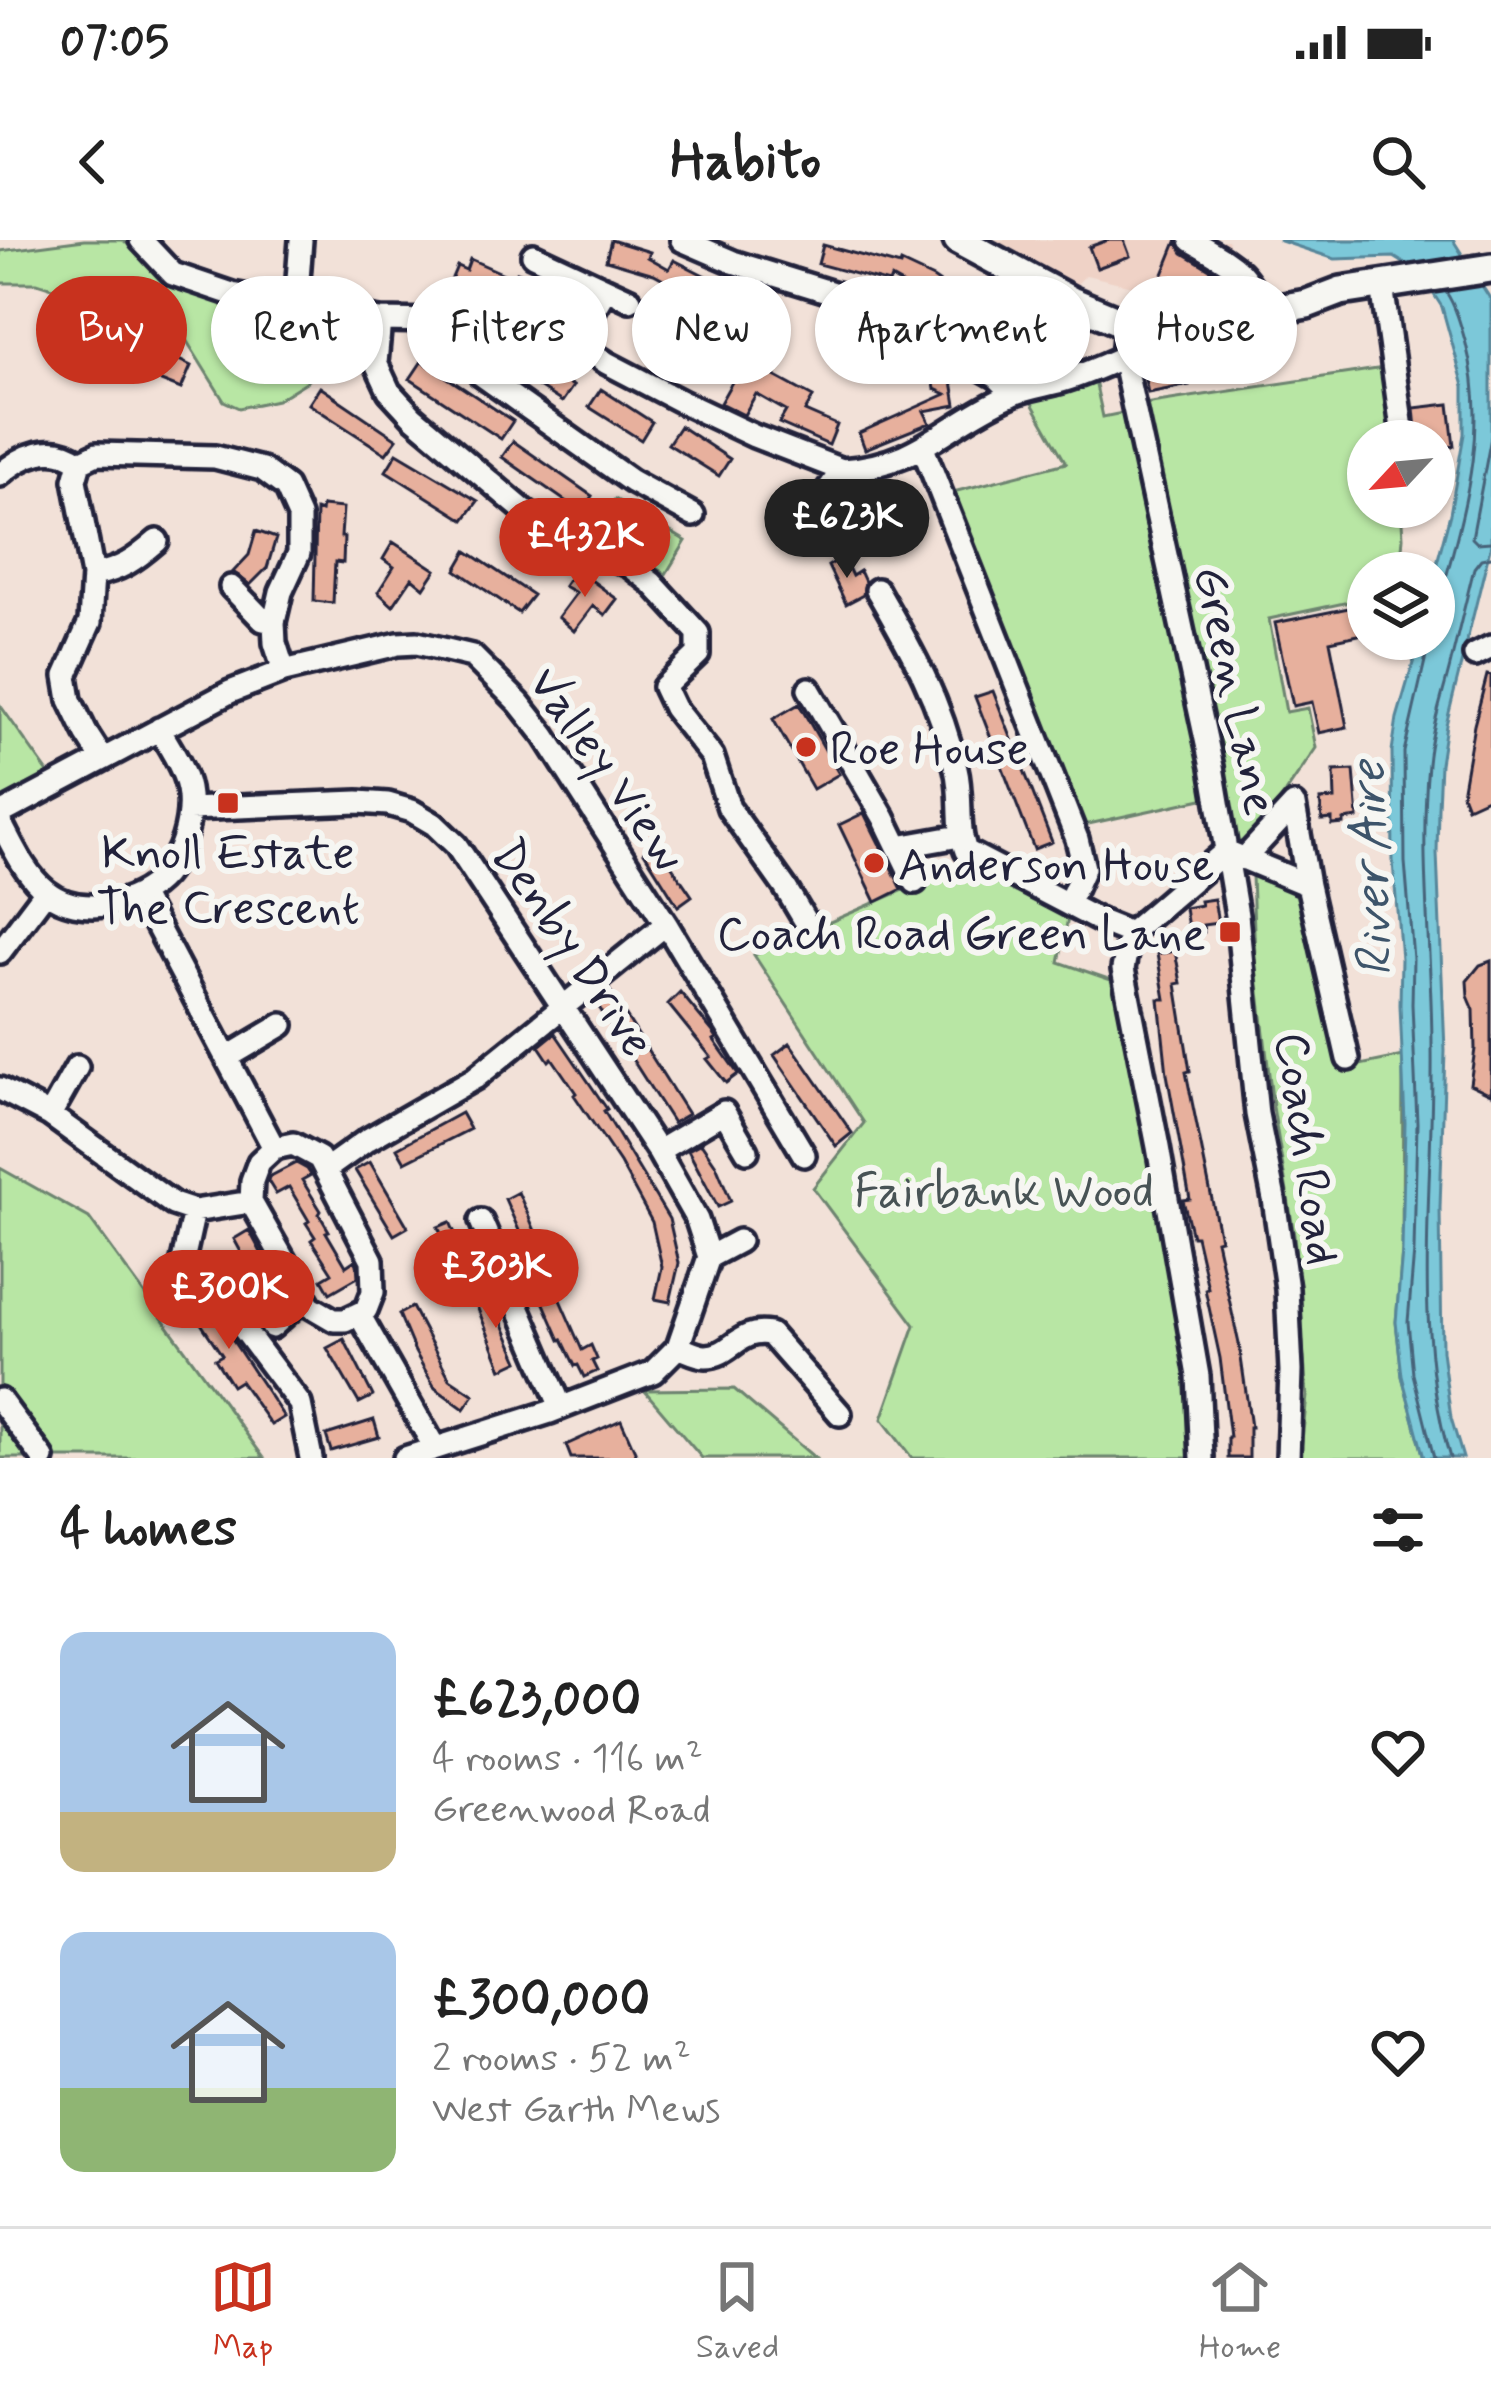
<!DOCTYPE html>
<meta charset="utf-8">
<style>
:root{--surface:#fff;--page:#f2f2f2;--text:#222;--muted:#767676;--line:#e0e0e0;--accent:#c8321e}
body{margin:0;font-family:Mynerve,sans-serif;background:var(--page);color:var(--text);height:100vh;display:flex;flex-direction:column;font-size:45px;white-space:nowrap}
*{box-sizing:border-box;margin:0}
p{font-size:39px;color:var(--muted)}
.icon{flex:none;width:66px;height:66px;fill:none;stroke:currentColor;stroke-width:2;stroke-linecap:round;stroke-linejoin:round}
.map{position:relative;height:1218px;overflow:hidden}
.drawer{display:flex;flex-direction:column;background:var(--surface);flex:1}
.drawer>*{flex:none}
.hud{position:absolute;left:36px;top:36px;width:1419px;height:108px;display:flex;gap:24px}
.needle{width:78px;rotate:244deg}
.controls{position:absolute;left:1347px;top:180px;display:grid;gap:24px}
.controls a{display:grid;place-items:center;width:108px;height:108px;border-radius:50%;background:var(--surface);box-shadow:0 3px 9px #0004;font-size:60px}
.price{position:absolute;translate:-50% -102px;padding:0 27px;border-radius:42px;background:var(--accent);color:#fff;font-size:39px;line-height:78px;filter:drop-shadow(0 3px 6px #0008)}
.price::after{content:'';position:absolute;left:50%;top:72px;width:36px;height:27px;margin-left:-18px;background:inherit;clip-path:polygon(0 0,100% 0,50% 100%)}
.price.selected{background:#222;color:#fff}
ul{padding:0;list-style:none}
li{display:flex;align-items:center;gap:36px;height:300px;padding:0 60px}
li span{display:grid;place-items:center;flex:none;width:336px;height:240px;border-radius:24px;color:#555}
li>.icon{margin-inline-start:auto}
span .icon{width:144px;height:144px;fill:#fffc;stroke-width:1}
li b{font-size:51px}
h2{display:flex;justify-content:space-between;align-items:center;height:144px;padding:0 60px;font-size:51px}
.pill{padding:0 42px;border-radius:54px;background:var(--surface);box-shadow:0 3px 9px #0004;font-size:42px;line-height:108px}
.pill.selected{background:var(--accent);color:#fff}
.status{display:flex;justify-content:space-between;align-items:center;height:84px;padding:0 60px;background:var(--surface);direction:ltr}
.status svg{height:33px;fill:currentColor}
header{display:flex;justify-content:space-between;align-items:center;height:156px;padding:0 60px;background:var(--surface);font-size:54px;font-weight:800}
.menu{display:flex;justify-content:space-around;align-items:center;height:168px;border-top:3px solid var(--line);background:var(--surface);font-size:33px;color:var(--muted)}
.menu a{display:grid;justify-items:center;gap:6px}
.menu .selected{color:var(--accent)}
.map>svg:first-child{display:block}
</style>
<div class="status"><b>07:05</b><svg viewBox="0 0 49 12"><path d="M0 12V9h3v3zM5 12V6h3v6zM10 12V3h3v9zM15 12V0h3v12zM26 1h20v11H26zM47 4h2v5h-2z"/></svg></div>
<header><svg class="icon" aria-label="back" viewBox="0 0 24 24"><path d="M15 5l-7 7 7 7"/></svg>Habito<svg class="icon" aria-label="search" viewBox="0 0 24 24"><circle cx="10" cy="10" r="6"/><path d="M15 15l6 6"/></svg></header>
<div class="map">
<svg width="1491" height="1218" viewBox="0 0 1491 1218">
<rect width="100%" height="100%" fill="#f2e1d8"/>
<filter id="ink" filterUnits="userSpaceOnUse"><feTurbulence type="fractalNoise" baseFrequency=".00833" numOctaves="2"/><feDisplacementMap in="SourceGraphic" scale="24" xChannelSelector="R" yChannelSelector="G"/><feConvolveMatrix kernelMatrix="1 2 1 2 8 2 1 2 1" color-interpolation-filters="sRGB"/></filter>
<g filter="url(#ink)">
<!-- built -->
<path fill="#efd2c6" d="M987,0h241l11,47 -85,4 -68,-16 -12,12z"/>
<!-- green -->
<path fill="#b8e6a4" stroke="#6d8470" stroke-width="3" d="M84,0h39l49,46 55,20 36,9 86,10 -21,34 -22,23 -29,18 -38,8 -15,-7 -44,-71 -36,-26 -38,-18 -41,6 -28,-9h-37v-32z
M1384,128l10,73h-26v66h33l2,30 -3,36h-32v25l-99,21 17,93 22,-4 8,40 -58,85 -21,11 -93,-440z
M1095,141l8,36 24,-5 80,386 -123,27 -131,-333 113,-29 -37,-65z
M615,259l71,42 -20,33 -71,-41z
M0,465l49,69 -49,28z
M968,622l100,56 -9,44 55,19 38,163 39,225 6,89h-285l-30,-39 33,-94 -102,-137 51,-65 -110,-168z
M1252,635l50,21 44,172 57,-12 -1,195 -6,71 6,54 22,82h-124l7,-62 -13,-161 -21,-128 -18,-148z
M0,928l89,50 175,240h-264z
M734,1149l81,69h-113l-58,-68z"/>
<!-- water -->
<path fill="#7bc8d9" stroke="#57869a" stroke-width="3" d="M1278,0h175l38,60v244l-45,181 -6,39 -2,44 -1,45 8,198 -5,157 2,143 9,67 12,40h-39l-22,-82 -6,-54 6,-71 3,-128 -5,-118 1,-46 -8,-97 -1,-111 5,-33 23,-79h14v-65l16,-60 14,-80v-48l-22,-79 -22,-34 -26,-16 -59,2z"/>
<g fill="none" stroke-linecap="round" stroke-linejoin="round">
<!-- shore -->
<path stroke="#46647a" stroke-width="3" d="M1491,197l-19,101 5,5 14,-1
M1434,345l8,-4 5,-7c21,-77 40,-151 19,-230 -5,-18 -10,-37 -20,-52
M1430,399l-26,113 1,110 8,97 -1,45 5,119 -3,128 -6,71 5,52 21,84
M1450,1218c-39,-132 -16,-274 -18,-410 0,-94 -13,-190 -4,-284 3,-34 14,-66 22,-98 8,-33 16,-66 24,-98l7,-9 10,-2"/>
</g>
<!-- building -->
<path fill="#e7b09d" stroke="#22223b" stroke-width="3" d="M611,0l39,12 -2,5 21,12 5,-9 75,38 -2,5 5,2 -7,13 -36,-19 -2,4 -53,-29 -48,-14z
M1108,0h16l6,16 -33,12 -8,-21z
M1176,2l7,11 40,24 -66,12z
M823,5l77,21 1,-3 32,15 51,35 -10,13 -54,-36 -2,3 -27,-15 -2,5 -71,-19z
M470,19l45,20 2,-7 68,24 -11,18 -81,-27 -4,7 -20,-11 -6,9 -14,-7 8,-19 9,4z
M105,58l29,11 -14,36 21,8 15,-33 22,14 -11,20 24,12 -10,23 -115,-46 6,-14 21,7z
M1064,78l17,10 -6,9 6,3 -14,23 -16,-10 13,-21 -6,-4z
M862,93l62,28 -9,19 -61,-30z
M520,110l53,36 -11,16 -54,-35z
M1181,111l8,34 -41,8 -7,-33z
M730,112l83,45 -8,14 32,14 -8,20 -50,-22 7,-12 -30,-17 -12,21 -24,-12 13,-23 -14,-8z
M422,121l91,60 -12,18 -91,-60z
M951,135l5,30 -32,6 6,12 -65,26 -6,-16 87,-39 -11,-5 -2,-11z
M320,147l77,52 -11,15 -77,-50z
M601,149l51,33 -11,18 -52,-33z
M1449,164l5,42 -20,3v-8h-17l-3,-33z
M680,186l50,33 -11,17 -51,-32z
M513,201l79,55 -11,16 -79,-55z
M397,213l81,48 -14,19 -78,-49z
M322,266l21,2 -2,29h3l-1,26 -8,-1 -2,41 -19,-2 2,-91 5,2z
M256,291l20,7 -9,30 -17,17 -17,-13 16,-17z
M393,302l43,28 -12,18 -12,-10 -19,28 -15,-14 16,-25 -11,-8z
M467,311l66,44 -14,18 -63,-43z
M843,317l9,19 8,-5 5,11 -2,13 -17,9 -18,-38z
M576,329l41,30 -12,16 -12,-9 -19,25 -16,-14 18,-24 -12,-7z
M1368,364v29l-38,8 17,86 -28,6 -7,-31 -19,4 -18,-83z
M1487,435l4,1v120l-24,11 -5,-13 12,-69z
M993,451l59,151 -18,7 -59,-152z
M799,464l40,70 -26,15 -40,-70z
M1354,530l4,48 -14,2v4l-12,1v-6l-10,1 -2,-20 15,-1 -1,-28z
M864,573l38,76 -26,13 -37,-77z
M656,603l36,53 -14,10 -34,-54z
M1214,659l4,24 -15,2 1,7 -15,3 -4,-27 16,-3 -1,-4z
M1175,711l6,32 -5,1 14,87 -4,1 34,167 -4,1 23,104 12,83h-2v31h-21v-21h2l-10,-79 -15,-69 3,-1 -12,-52h-4l-9,-36 7,-1 -23,-125 -8,-75h6l-8,-45z
M1491,721v133l-21,-10 5,-35 -1,-39 -6,-14 -1,-15 13,-16z
M609,749l79,125 -15,9 -78,-122z
M680,752l33,40 4,6 -3,2 24,34 -12,9 -19,-24 4,-2 -43,-53z
M555,793l52,76 -3,2 65,108 10,44 -9,39 -15,-3 7,-32 -10,-45 -32,-59 -46,-68 2,-2 -24,-35 -3,3 -10,-15z
M790,803l62,90 -16,13 -62,-91z
M461,873l9,16 -65,33 -8,-14z
M701,903l15,22 15,36 -13,6 -30,-57z
M370,922l38,65 -14,8 -39,-65z
M296,923l11,6 4,6 -9,5 19,31 -2,3 10,17 -3,1 20,34 9,-6 2,4 1,13 -28,16 -8,-14 10,-6 -21,-33 4,-3 -9,-14 3,-2 -20,-34 -13,7 -8,-13 1,-4z
M518,952l28,64 -13,6 -28,-63z
M450,982l28,63 -15,6 -10,-27 2,-1 -17,-36z
M249,990l31,58 -15,8 -31,-57z
M546,1028l36,82 9,-5 6,14 -5,2 5,10 -13,6 -6,-12 -3,1 -13,-27 -2,1 -29,-66z
M192,1040l92,137 -13,8 -31,-44 -8,5 -17,-27 7,-4 -42,-63 -11,-4 3,-6 12,3z
M489,1052l30,69 -17,8 -28,-70z
M412,1067l38,72 24,16 -10,14 -29,-21 -20,-36 -16,-38z
M344,1099l29,57 -14,7 -32,-55z
M374,1180l5,17 -48,14 -5,-16z
M621,1180l17,38h-67l-5,-13z"/>
<g fill="none" stroke-linecap="round" stroke-linejoin="round">
<!-- minor casing -->
<g stroke="#22223b" stroke-width="30">
<path id="minor" d="M141,0l32,34 59,20 148,26 118,2 77,20 32,21 75,39 72,34 88,34
M682,0l51,22 110,34 52,21 38,19 21,17 43,24 16,16
M1191,0c36,22 58,28 70,71
M533,15l73,34 -31,53
M1382,45l21,151
M606,49l24,11
M296,66l5,-66
M380,80l-4,43 13,28 24,26 128,108 89,41 22,17 46,50v21l-34,33 10,21 38,48 17,52 56,79 19,32
M467,80l4,35 9,19 151,107 62,34
M1126,84l-3,33 89,410 25,148 20,199 17,85 13,90 4,82 -3,87
M974,123l22,-34 16,-5 28,7
M923,208l154,391 7,29 -16,36
M80,222l17,-8 118,3 47,12 24,18 13,29v37l-18,39 -7,30 1,21 9,28
M80,222l-5,18 18,95 -3,47 -24,54 4,24 16,33 16,25
M0,235c22,-20 53,-34 80,-13
M823,257l15,29
M793,272l30,-15 19,-27c77,-5 102,-45 167,-74 16,-8 36,-10 53,-15 21,-6 41,-15 61,-24
M93,335c28,-5 42,-15 64,-34
M231,347l32,33 11,2
M877,350c35,61 63,109 79,179 7,27 0,57 10,82l134,70 30,12
M1475,415l16,-8
M809,449l75,129 31,64
M1294,565l14,80 40,174
M189,569l169,-7 30,2 24,7 22,13 22,21 202,306 39,69 12,37 -31,90 -25,25 -103,40 -145,46
M0,574l230,-122 54,-21 114,-27 19,-1 55,13 47,47 26,33 121,188 138,231
M0,582c13,24 24,51 46,69 34,27 91,15 118,-16 18,-21 27,-52 25,-79 -2,-24 -18,-46 -30,-67
M898,607l62,-11
M1226,611l82,34
M1244,619l50,-54
M140,654l134,254
M0,712l46,-61
M228,817l54,-32
M0,849l50,26 123,89 21,7 57,-9
M50,875l27,-48
M293,904l26,14 53,102 1,32 -7,18 -21,10h-11l-24,-14 -59,-104 1,-21 7,-19 15,-14z
M658,911l66,-39 23,39
M325,930l42,-30 108,-62 191,-154
M481,981l80,186
M709,1017l30,-16
M181,1030l13,-59
M216,1052l84,112 11,54
M359,1074l76,134
M272,1087l32,-29
M678,1107c9,3 19,9 28,9 26,0 32,-28 64,-22l70,80
M0,1160l43,58
M1202,1218l-4,-82 -40,-229 -35,-178 7,-36 96,-82"/>
</g>
<!-- major casing -->
<g stroke="#22223b" stroke-width="36">
<path id="major" d="M958,0l113,61 55,23 23,2 76,-8 82,-14 34,-13 150,-23"/>
</g>
<!-- minor -->
<use href="#minor" stroke="#f6f6f2" stroke-width="21"/>
<!-- major -->
<use href="#major" stroke="#f6f6f2" stroke-width="27"/>
</g>
</g>
<!-- markers -->
<g fill="#c8321e" stroke="#f6f6f2" stroke-width="4.5">
<circle cx="806" cy="507" r="12"/>
<rect x="216" y="551" width="24" height="24" rx="6"/>
<circle cx="874" cy="623" r="12"/>
<rect x="1218" y="680" width="24" height="24" rx="6"/>
</g>
<g text-anchor="middle" stroke-width="12" stroke-linejoin="round" paint-order="stroke">
<!-- street labels -->
<g font-size="48" fill="#22223b" stroke="#f6f6f2">
<text transform="translate(1237 450) rotate(78)" y="17">Green Lane</text>
<text transform="translate(609 528) rotate(55)" y="17">Valley View</text>
<text transform="translate(574 707) rotate(56)" y="17">Denby Drive</text>
<text transform="translate(1309 908) rotate(82)" y="17">Coach Road</text>
</g>
<!-- poi labels -->
<g font-size="48" fill="#22223b" stroke="#f6f6f2" text-anchor="start">
<text x="830" y="524">Roe House</text>
<text x="228" y="628" text-anchor="middle">Knoll Estate<tspan x="228" dy="55">The Crescent</tspan></text>
<text x="898" y="640">Anderson House</text>
<text x="1206" y="709" text-anchor="end">Coach Road Green Lane</text>
</g>
<!-- park labels -->
<g font-size="48" fill="#485355" stroke="#f6f6f2">
<text x="1004" y="966">Fairbank Wood</text>
</g>
<!-- water labels -->
<g font-size="51" font-style="italic" fill="#3d546a" stroke="#f6f6f2">
<text transform="translate(1369 629) rotate(-92)" y="18">River Aire</text>
</g>
</g>
</svg>
<div class="controls">
<a><svg class="needle" viewBox="-14 -14 28 28"><path d="M0-13l5 13h-10z" fill="#e53935"/><path d="M0 13l5-13h-10z" fill="#767676"/></svg></a>
<a><svg class="icon" aria-label="layers" viewBox="0 0 24 24"><path d="M12 4l9 5-9 5-9-5zM3 14l9 5 9-5"/></svg></a>
</div>
<b class="price selected" style="left:847px;top:341px">£623K</b>
<b class="price" style="left:585px;top:360px">£432K</b>
<b class="price" style="left:496px;top:1091px">£303K</b>
<b class="price" style="left:229px;top:1112px">£300K</b>
<div class="hud">
<a class="pill selected">Buy</a>
<a class="pill">Rent</a>
<a class="pill">Filters</a>
<a class="pill">New</a>
<a class="pill">Apartment</a>
<a class="pill">House</a>
</div>
</div>
<section class="drawer">
<h2>4 homes<svg class="icon" aria-label="filters" viewBox="0 0 24 24"><path d="M4 7h16M4 17h16"/><circle cx="9" cy="7" r="2"/><circle cx="15" cy="17" r="2"/></svg></h2>
<ul>
<li><span style="background:linear-gradient(#a9c7e8 75%,#c2b280 0)"><svg class="icon" aria-label="home" viewBox="0 0 24 24"><path d="M3 11l9-7 9 7M6 9v11h12V9"/></svg></span><div><b>£623,000</b><p>4 rooms · 116 m²</p><p>Greenwood Road</p></div><svg class="icon" aria-label="heart" viewBox="0 0 24 24"><path d="M12 20l-8-8c-3-5 5-10 8-4 3-6 11-1 8 4z"/></svg></li>
<li><span style="background:linear-gradient(#a9c7e8 65%,#8fb573 0)"><svg class="icon" aria-label="home" viewBox="0 0 24 24"><path d="M3 11l9-7 9 7M6 9v11h12V9"/></svg></span><div><b>£300,000</b><p>2 rooms · 52 m²</p><p>West Garth Mews</p></div><svg class="icon" aria-label="heart" viewBox="0 0 24 24"><path d="M12 20l-8-8c-3-5 5-10 8-4 3-6 11-1 8 4z"/></svg></li>
</ul>
</section>
<nav class="menu">
<a class="selected"><svg class="icon" aria-label="map" viewBox="0 0 24 24"><path d="M3 6l6-2 6 2 6-2v14l-6 2-6-2-6 2zM9 4v14M15 6v14"/></svg>Map</a>
<a><svg class="icon" aria-label="saved" viewBox="0 0 24 24"><path d="M7 4h10v16l-5-4-5 4z"/></svg>Saved</a>
<a><svg class="icon" aria-label="home" viewBox="0 0 24 24"><path d="M3 11l9-7 9 7M6 9v11h12V9"/></svg>Home</a>
</nav>
